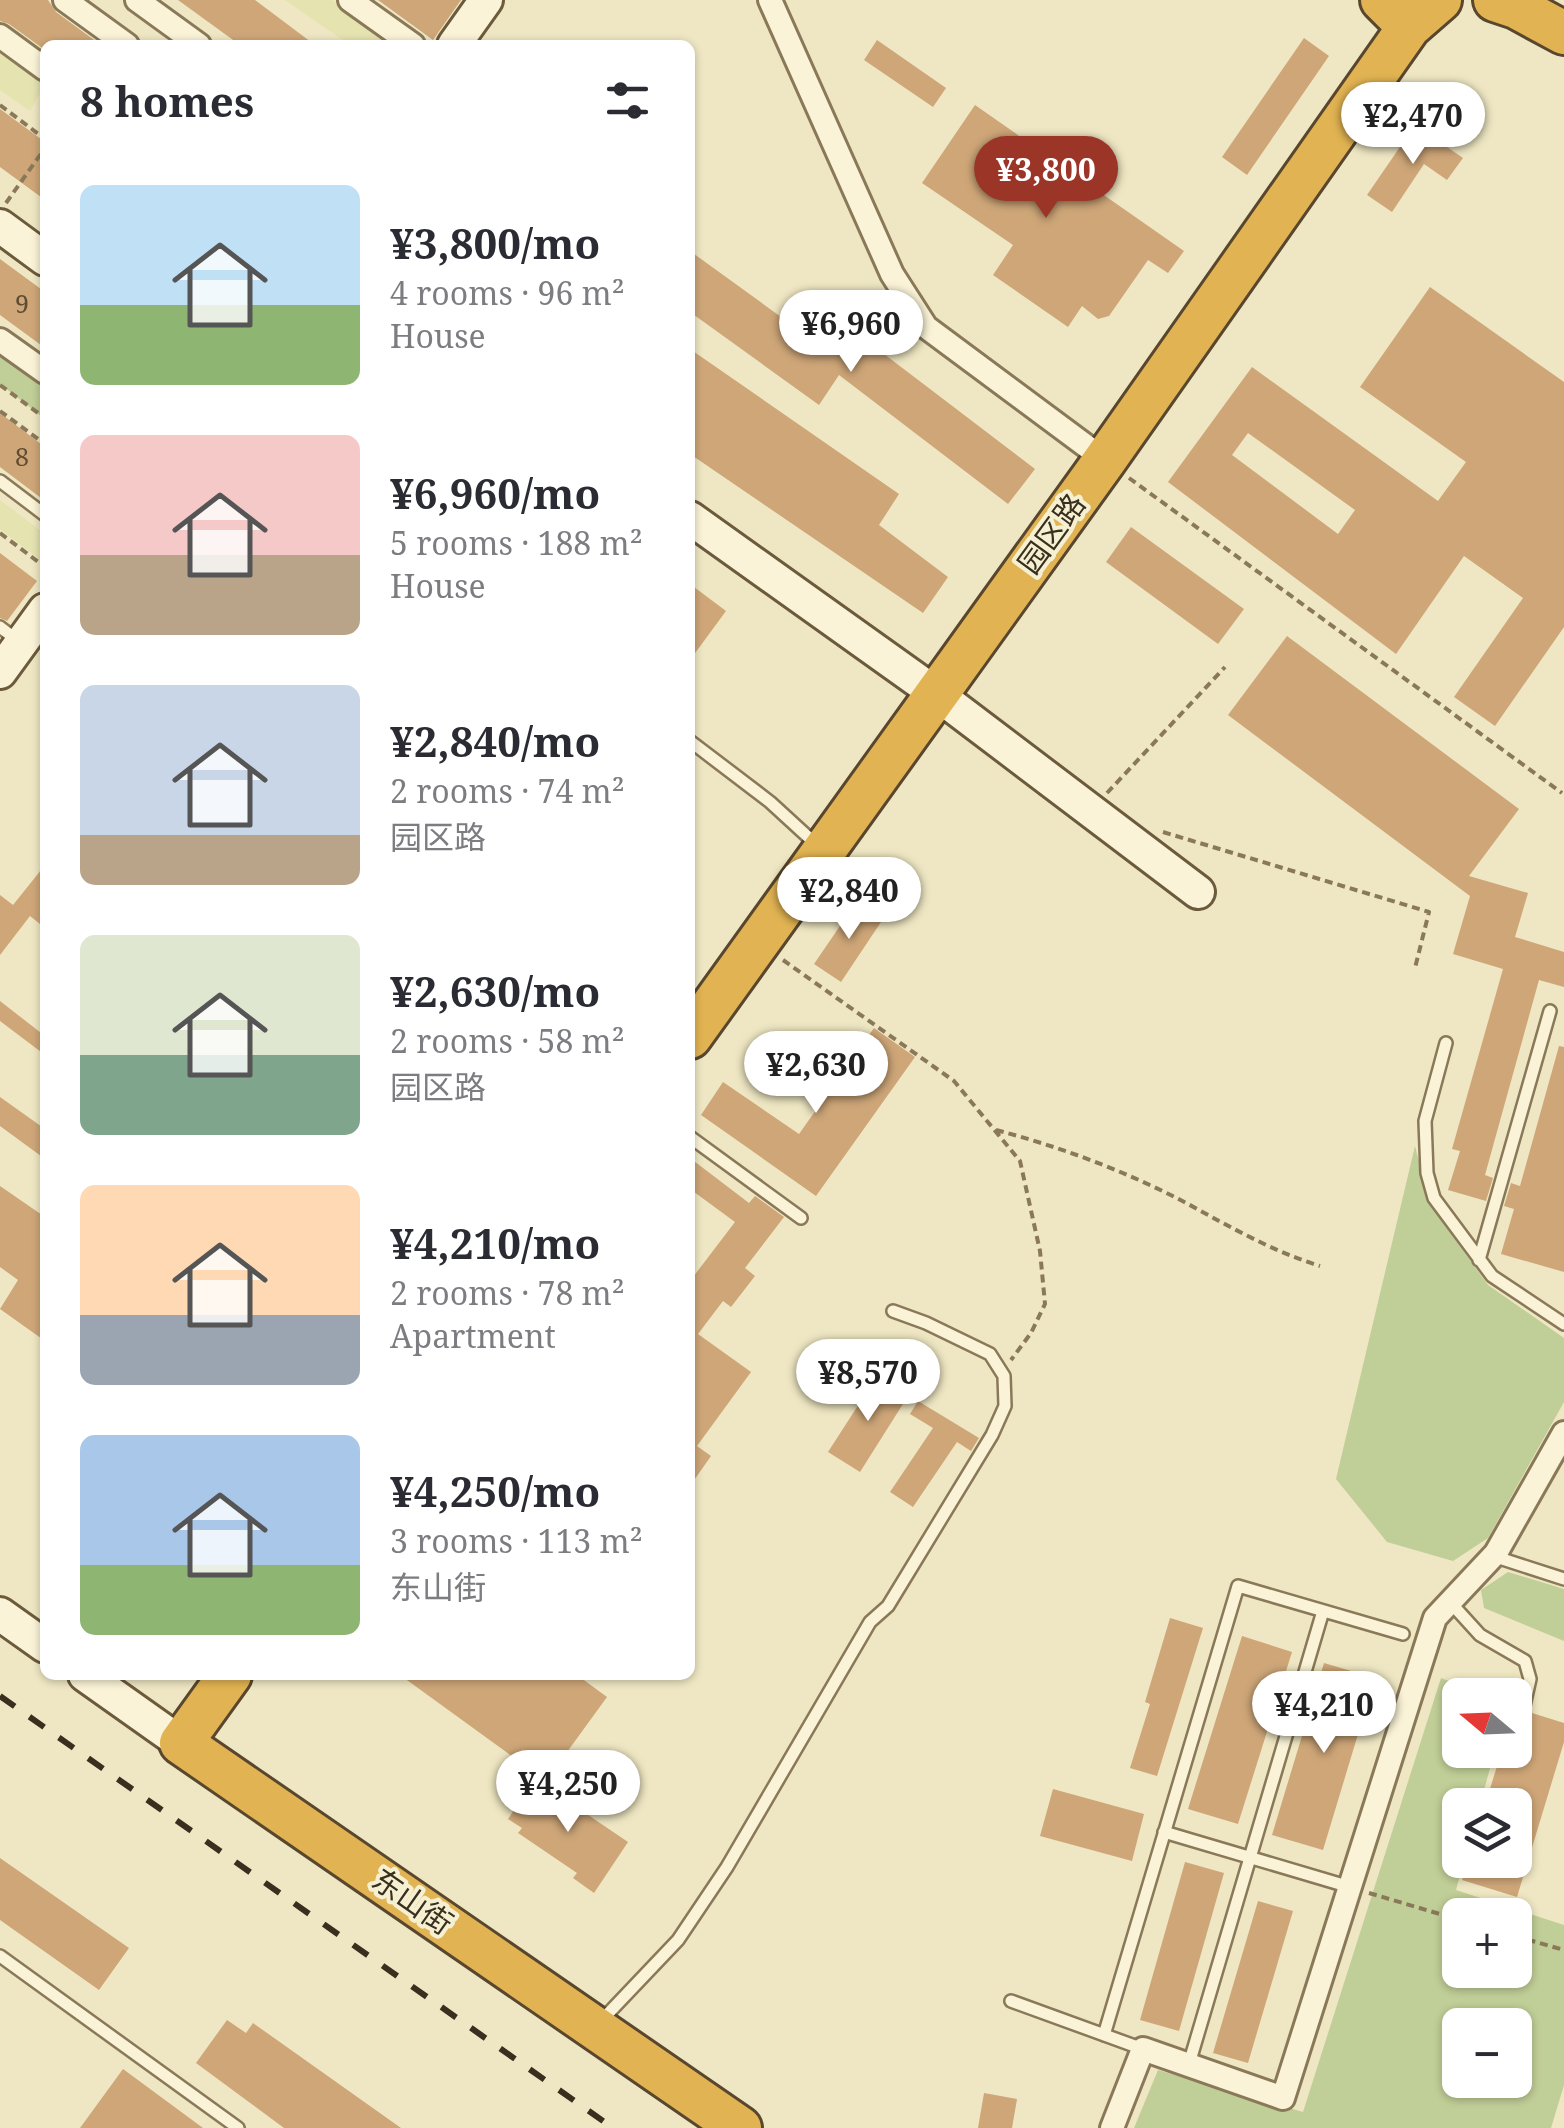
<!DOCTYPE html>
<meta charset="utf-8">
<style>
:root{--surface:#fff;--page:#f7f7f7;--text:#2b2b33;--muted:#7c7c81;--accent:#9b3528}
body{margin:0;font-family:"Noto Serif","Noto Sans SC",serif;background:var(--page);color:var(--text);height:100vh;display:flex;flex-direction:column;font-size:38px;white-space:nowrap}
*{box-sizing:border-box;margin:0}
p{font-size:32px;color:var(--muted)}
.icon{flex:none;width:55px;height:55px;fill:none;stroke:currentColor;stroke-width:2;stroke-linecap:round;stroke-linejoin:round}
.map{position:relative;flex:1;overflow:hidden}
.details{position:absolute;left:40px;top:40px;width:655px;height:1640px;display:flex;flex-direction:column;background:var(--surface);border-radius:15px;box-shadow:0 2px 8px #0004}
.details>*{flex:none}
.needle{width:65px;rotate:289deg}
.tools{position:absolute;left:1442px;top:1678px;display:grid;gap:20px}
.tools a{display:grid;place-items:center;width:90px;height:90px;border-radius:15px;background:var(--surface);box-shadow:0 2px 8px #0004;font-size:50px}
.price{position:absolute;translate:-50% -85px;padding:0 22px;border-radius:35px;background:#fff;color:#222;font-size:32px;line-height:65px;filter:drop-shadow(0 2px 5px #0008)}
.price::after{content:'';position:absolute;left:50%;top:60px;width:30px;height:22px;margin-left:-15px;background:inherit;clip-path:polygon(0 0,100% 0,50% 100%)}
.price.on{background:var(--accent);color:#fff}
ul{padding:0;list-style:none}
li{display:flex;align-items:center;gap:30px;height:250px;padding:0 40px}
li span{display:grid;place-items:center;flex:none;width:280px;height:200px;border-radius:15px;color:#555}
li>.icon{margin-inline-start:auto}
span .icon{width:120px;height:120px;fill:#fffc;stroke-width:1}
li b{font-size:42px}
h2{display:flex;justify-content:space-between;align-items:center;height:120px;padding:0 40px;font-size:42px}
.map>svg:first-child{display:block}
</style>
<div class="map">
<svg width="1564" height="2128" viewBox="0 0 1564 2128">
<rect width="100%" height="100%" fill="#efe7c3"/>
<!-- farmland -->
<path fill="#e5e3b0" d="M285,0h47l65,45h-47z
M0,53l45,32 -15,26 -30,-21z
M0,500l45,34 -3,27 -42,-32z"/>
<!-- green -->
<path fill="#c0ce97" fill-rule="evenodd" d="M0,351l45,34v34l-45,-35z
M1415,1146l15,59 58,80 76,53v64l-76,136 -35,23 -66,-19 -51,-63z
M1508,1572l56,17v52l-80,-33 -3,-18z
M1441,1678l44,17h-25v55h35l-15,55h-20v55h4l-8,30 108,35v160l-13,43h-417l24,-58 145,42zM1460,1915h55v55h-55zM1460,2025h55v55h-55z"/>
<!-- building -->
<path fill="#cea678" fill-rule="evenodd" d="M0,0h48l8,12 45,33h-56v5l-36,-26 -9,-3z
M178,0h77l60,45h-75z
M378,0h83l-28,40z
M1304,38l25,18 -82,119 -25,-18z
M877,40l69,48 -13,19 -69,-47z
M975,105l209,146 -16,22 -20,-13 -39,56 -11,3 -16,-13 -14,21 -75,-52 20,-30 -91,-62z
M0,109l45,33v58l-45,-33z
M1415,125l48,33 -16,22 -23,-16 -32,48 -25,-17z
M690,251l116,84 19,-26 210,160 -27,35 -169,-129 -20,30 -129,-93z
M0,259l45,33v56l-45,-33z
M1430,287l134,95v245l-69,99 -41,-29 69,-99 -59,-42 -68,98 -228,-172 84,-115 186,134 28,-39 -106,-75zM1248,433l107,77 -17,24 -106,-79z
M690,349l209,145 -20,31 69,52 -25,36 -233,-159z
M0,413l45,34v54l-45,-34z
M1131,527l113,82 -26,35 -112,-82z
M0,553l37,28 -30,40 -7,-3z
M690,584l36,27 -36,49z
M1287,636l232,173 -50,67 59,17 -13,44 49,15v35l-25,-7 -54,195 8,3 -7,23 -38,-11 12,-39 -8,-2 51,-180 -50,-15 17,-58 -242,-181z
M45,865v63l-15,-12 -30,39v-60l13,10z
M857,901l26,18 -42,63 -27,-18z
M0,1001l45,35v19l-45,-34z
M874,1028l41,29 -99,139 -115,-81 22,-33 76,52z
M1559,1046l5,1v225l-63,-18 13,-45 -10,-3 7,-23 9,3z
M0,1097l45,32v30l-45,-33z
M690,1158l59,45 6,-7 29,21 -39,51 10,8 -24,31 -8,-6 -25,33 53,38 -54,74 14,10 -21,30v-205l45,-59 -45,-33z
M0,1186l45,31v124l-45,-32 18,-29 -18,-13z
M877,1376l31,20 -48,76 -32,-20z
M918,1401l61,37 -8,13 -14,-9 -44,65 -23,-15 43,-64 -23,-14z
M1170,1618l33,10 -46,148 -27,-8 20,-64 -5,-2z
M1242,1636l50,16 -54,172 -50,-15z
M1324,1663l51,15 -52,172 -51,-15z
M400,1675h177l30,22 -61,84z
M1532,1713l32,10v19l-47,155 -55,-17 6,-20h47v-55h-30l17,-55h13v-35l10,4z
M535,1779l93,63 -34,51 -21,-15 4,-5 -59,-40 4,-5 -14,-9z
M1053,1789l91,25 -12,47 -92,-25z
M0,1858l129,90 -30,42 -99,-70z
M1185,1862l39,11 -45,158 -39,-11z
M1258,1901l35,10 -45,152 -35,-10z
M227,2020l19,13 7,-10 148,105h-117l-88,-65z
M123,2069l80,59h-123z
M984,2093l33,6 -5,29h-34z"/>
<g fill="none" stroke-linecap="round" stroke-linejoin="round">
<!-- lane casing -->
<g stroke="#8a7959" stroke-width="16">
<path id="lane" d="M0,481l45,34
M0,627l21,16
M690,741l80,61 48,44
M1446,1043l-21,78 2,52 7,25 58,78 72,48
M690,1137l111,81
M1479,1260l71,-249
M1493,1556l71,23
M1450,1602l30,33 45,26 5,18 -7,31
M1164,1832l186,55
M0,1956l238,172
M1011,2001l132,48
M601,2021l77,-81 49,-73 143,-245 18,-16 104,-171 13,-29 -1,-30 -14,-22 -64,-31 -33,-12
M1104,2035l134,-449 165,48
M1189,2064l134,-453"/>
</g>
<!-- street casing -->
<g stroke="#8a7959" stroke-width="28">
<path id="street" d="M65,0l62,45
M137,0l62,45
M350,0l63,45
M770,0l122,274 34,53 179,133
M0,36l45,33
M0,340l45,32
M1112,2128l31,-79 140,49 152,-480 61,-65 68,-120"/>
</g>
<!-- secondary casing -->
<g stroke="#6c5a3c" stroke-width="38">
<path id="secondary" d="M454,45l32,-45
M0,226l45,33
M690,518l248,177 260,197
M0,672l45,-62
M0,1614l45,32
M85,1675l96,68"/>
</g>
<!-- highway casing -->
<g stroke="#58462e" stroke-width="48">
<path id="highway" d="M1382,0l27,27
M1495,0l21,7 48,26
M690,1037l415,-577 304,-433 31,-27
M230,1675l-49,68 559,385"/>
</g>
<!-- path -->
<path stroke="#8a7959" stroke-width="4" stroke-dasharray="8 5" stroke-linecap="butt" d="M0,105l45,34
M6,203l39,-55
M0,385l45,33
M0,411l45,33
M1129,478l433,315
M0,533l41,31 4,-5
M1107,793l118,-126
M1163,832l266,80 -14,56
M783,960l171,121 66,80 20,90 5,53 -14,29 -20,27
M996,1130c65,17 132,42 192,74 44,24 84,47 132,62
M1369,1893l91,27
M1515,1936l49,14"/>
<!-- lane -->
<use href="#lane" stroke="#faf3d7" stroke-width="11"/>
<!-- street -->
<use href="#street" stroke="#faf3d7" stroke-width="22"/>
<!-- secondary -->
<use href="#secondary" stroke="#faf3d7" stroke-width="32"/>
<!-- highway -->
<use href="#highway" stroke="#e1b352" stroke-width="42"/>
<!-- rail -->
<path stroke="#392f1e" stroke-width="6" stroke-dasharray="18 18" stroke-linecap="butt" d="M0,1696l613,432"/>
</g>
<g text-anchor="middle" stroke-width="8" stroke-linejoin="round" paint-order="stroke">
<!-- number labels -->
<g font-size="25" fill="#5e4d34">
<text x="22" y="313">9</text>
<text x="22" y="466">8</text>
</g>
<!-- street labels -->
<g font-size="30" fill="#392f1e" stroke="#f6f0d3">
<text transform="translate(1052 534) rotate(-54)" y="10">园区路</text>
<text transform="translate(412 1902) rotate(35)" y="10">东山街</text>
</g>
</g>
</svg>
<div class="tools">
<a><svg class="needle" viewBox="-14 -14 28 28"><path d="M0-13l5 13h-10z" fill="#e53935"/><path d="M0 13l5-13h-10z" fill="#7c7c81"/></svg></a>
<a><svg class="icon" aria-label="layers" viewBox="0 0 24 24"><path d="M12 4l9 5-9 5-9-5zM3 14l9 5 9-5"/></svg></a>
<a>+</a>
<a>−</a>
</div>
<b class="price" style="left:1413px;top:167px">¥2,470</b>
<b class="price on" style="left:1046px;top:221px">¥3,800</b>
<b class="price" style="left:851px;top:375px">¥6,960</b>
<b class="price" style="left:849px;top:942px">¥2,840</b>
<b class="price" style="left:816px;top:1116px">¥2,630</b>
<b class="price" style="left:868px;top:1424px">¥8,570</b>
<b class="price" style="left:1324px;top:1756px">¥4,210</b>
<b class="price" style="left:568px;top:1835px">¥4,250</b>
<section class="details">
<h2>8 homes<svg class="icon" aria-label="filters" viewBox="0 0 24 24"><path d="M4 7h16M4 17h16"/><circle cx="9" cy="7" r="2"/><circle cx="15" cy="17" r="2"/></svg></h2>
<ul>
<li><span style="background:linear-gradient(#bfe0f5 60%,#8fb573 0)"><svg class="icon" aria-label="home" viewBox="0 0 24 24"><path d="M3 11l9-7 9 7M6 9v11h12V9"/></svg></span><div><b>¥3,800/mo</b><p>4 rooms · 96 m²</p><p>House</p></div></li>
<li><span style="background:linear-gradient(#f6c9c9 60%,#b9a48a 0)"><svg class="icon" aria-label="home" viewBox="0 0 24 24"><path d="M3 11l9-7 9 7M6 9v11h12V9"/></svg></span><div><b>¥6,960/mo</b><p>5 rooms · 188 m²</p><p>House</p></div></li>
<li><span style="background:linear-gradient(#c9d6e8 75%,#b9a48a 0)"><svg class="icon" aria-label="home" viewBox="0 0 24 24"><path d="M3 11l9-7 9 7M6 9v11h12V9"/></svg></span><div><b>¥2,840/mo</b><p>2 rooms · 74 m²</p><p>园区路</p></div></li>
<li><span style="background:linear-gradient(#dfe7d0 60%,#7fa58c 0)"><svg class="icon" aria-label="home" viewBox="0 0 24 24"><path d="M3 11l9-7 9 7M6 9v11h12V9"/></svg></span><div><b>¥2,630/mo</b><p>2 rooms · 58 m²</p><p>园区路</p></div></li>
<li><span style="background:linear-gradient(#ffd9b3 65%,#9aa5b1 0)"><svg class="icon" aria-label="home" viewBox="0 0 24 24"><path d="M3 11l9-7 9 7M6 9v11h12V9"/></svg></span><div><b>¥4,210/mo</b><p>2 rooms · 78 m²</p><p>Apartment</p></div></li>
<li><span style="background:linear-gradient(#a9c7e8 65%,#8fb573 0)"><svg class="icon" aria-label="home" viewBox="0 0 24 24"><path d="M3 11l9-7 9 7M6 9v11h12V9"/></svg></span><div><b>¥4,250/mo</b><p>3 rooms · 113 m²</p><p>东山街</p></div></li>
</ul>
</section>
</div>
